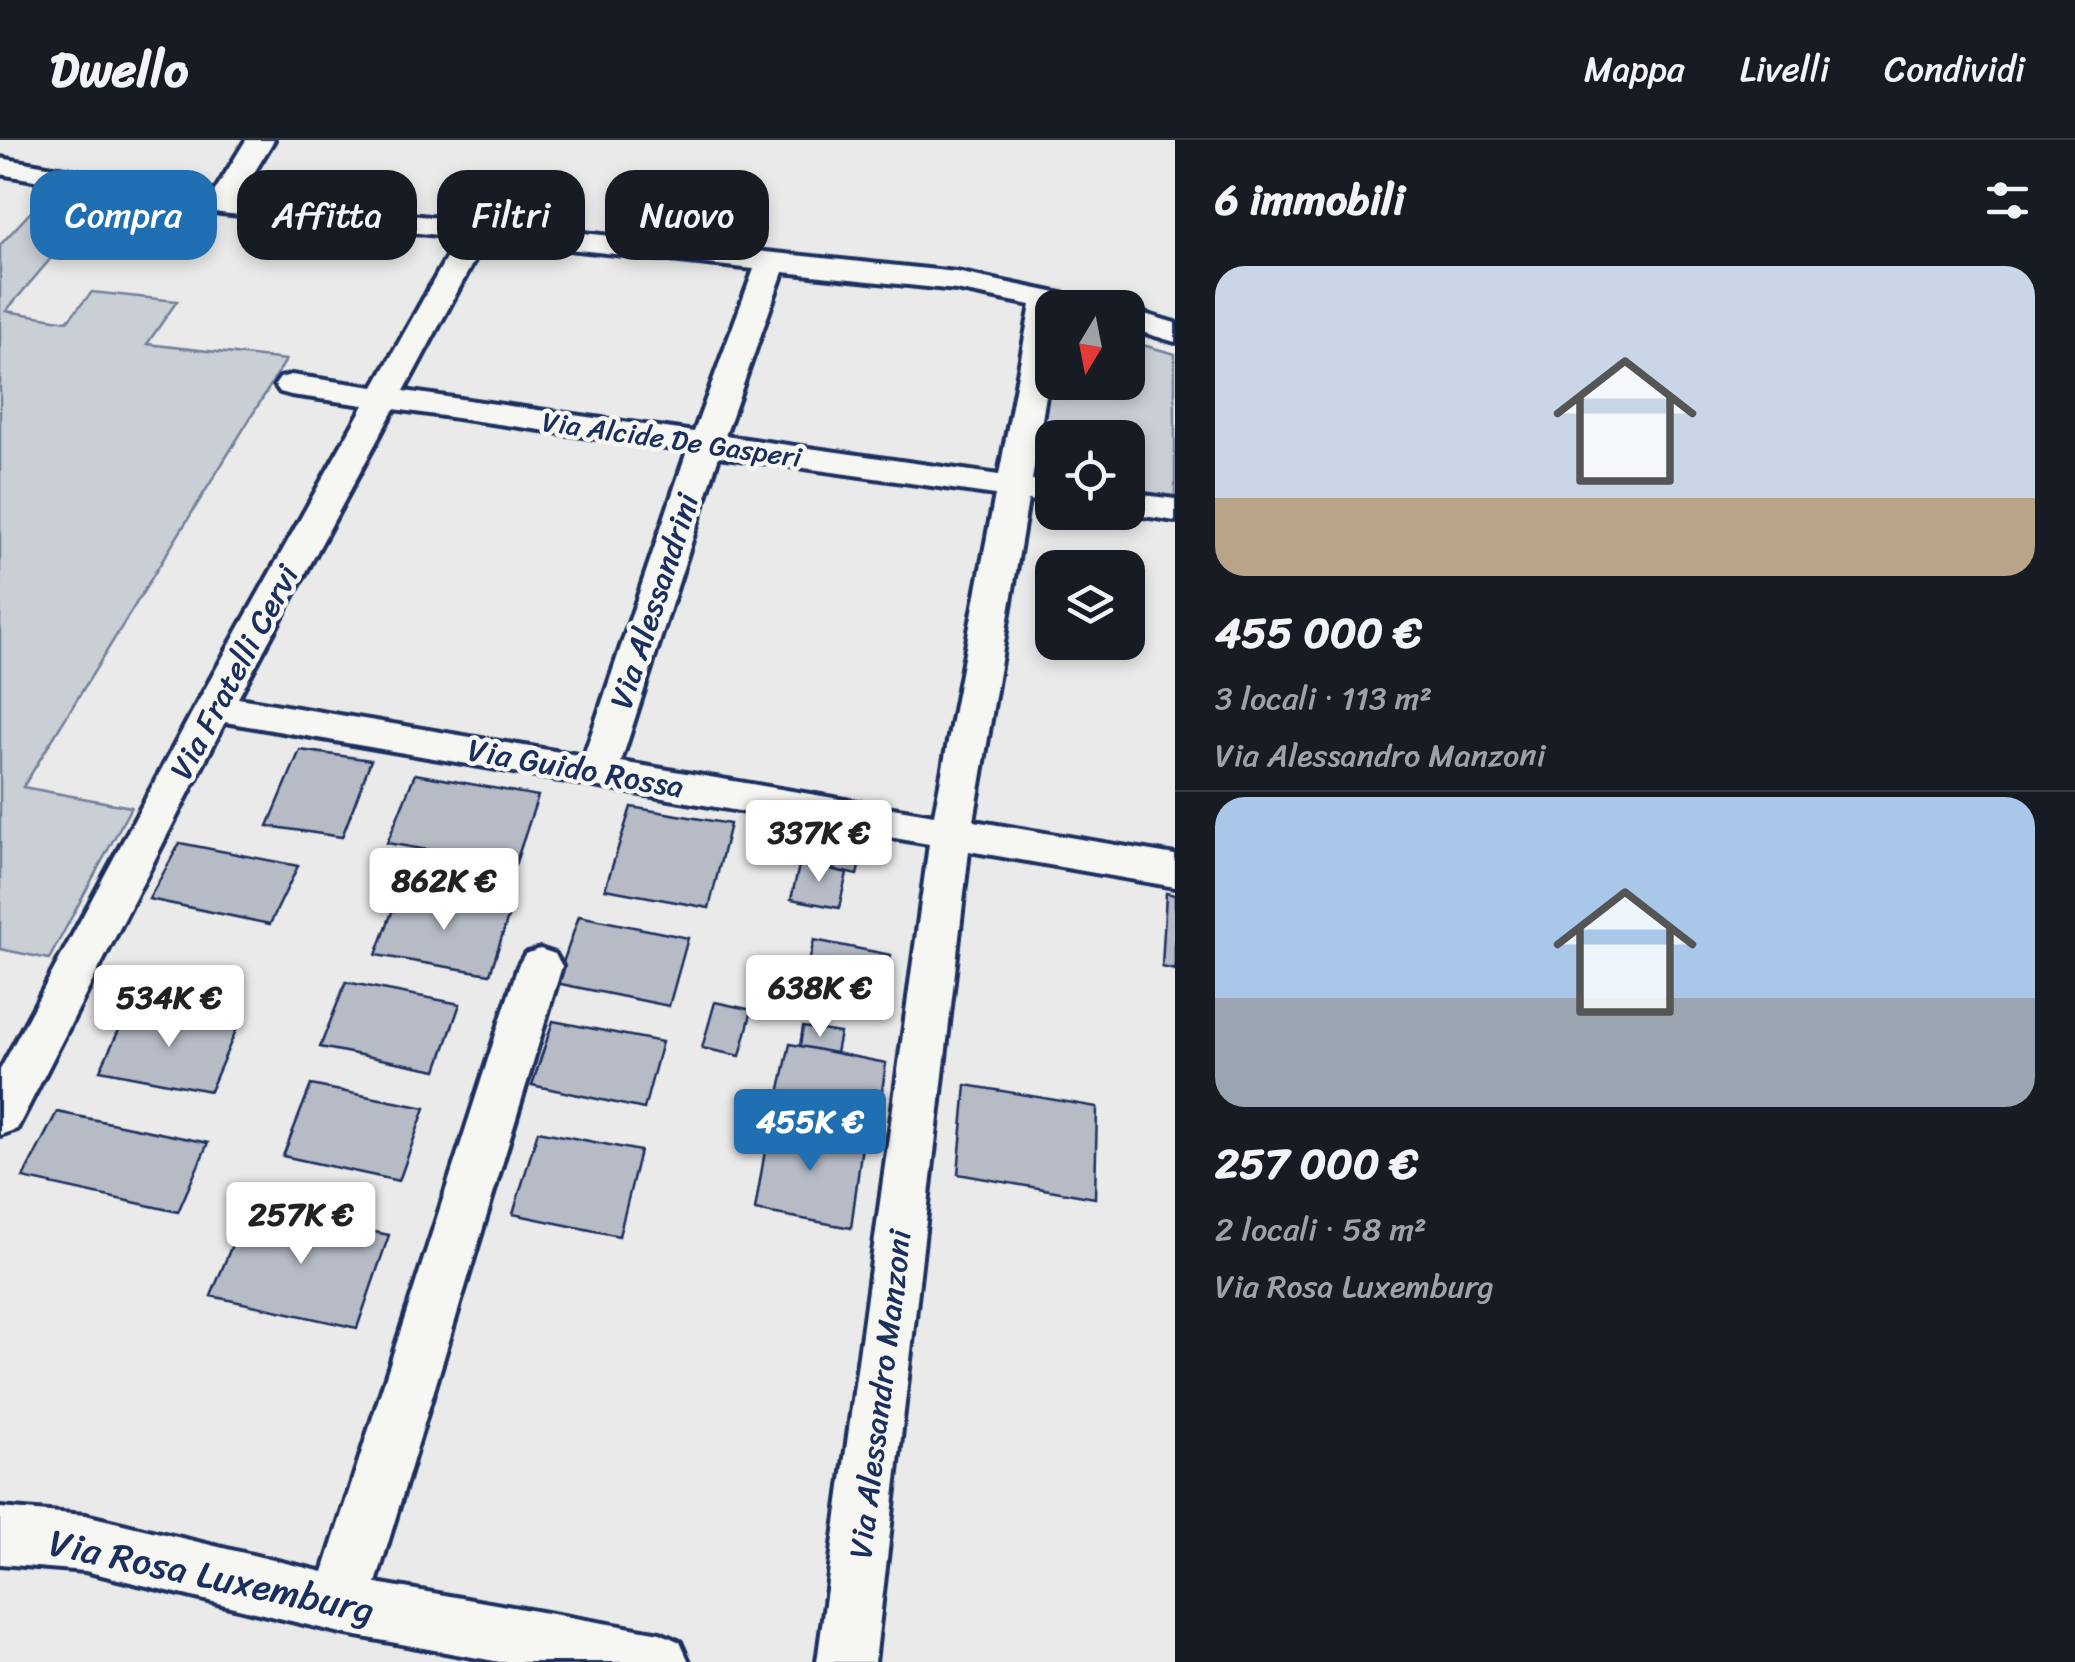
<!DOCTYPE html>
<html lang="it">
<meta charset="utf-8">
<style>
:root{--surface:#171b24;--page:#242831;--text:#f1f3f6;--muted:#9ea1a6;--line:#363941;--accent:#1f6fb2}
body{margin:0;font-family:Sriracha,sans-serif;background:var(--page);color:var(--text);height:100vh;display:flex;flex-direction:column;font-size:38px;white-space:nowrap}
*{box-sizing:border-box;margin:0}
p{font-size:32px;color:var(--muted)}
.icon{flex:none;width:55px;height:55px;fill:none;stroke:currentColor;stroke-width:2;stroke-linecap:round;stroke-linejoin:round}
.map{position:relative;flex:1;overflow:hidden}
.drawer{display:flex;flex-direction:column;background:var(--surface);width:900px}
.drawer>*{flex:none}
.top-card{position:absolute;left:30px;top:30px;width:950px;height:90px;display:flex;gap:20px}
.needle{width:65px;rotate:190deg}
.tools{position:absolute;left:1035px;top:150px;display:grid;gap:20px}
.tools a{display:grid;place-items:center;width:110px;height:110px;border-radius:20px;background:var(--surface);box-shadow:0 5px 15px #0003;font-size:50px}
.price{position:absolute;translate:-50% -85px;padding:0 22px;border-radius:10px;background:#fff;color:#222;font-size:32px;line-height:65px;filter:drop-shadow(0 2px 5px #0008)}
.price::after{content:'';position:absolute;left:50%;top:60px;width:30px;height:22px;margin-left:-15px;background:inherit;clip-path:polygon(0 0,100% 0,50% 100%)}
.price.selected{background:var(--accent);color:#fff}
ul{padding:0;list-style:none}
li{display:grid;align-content:center;gap:20px;height:530px;padding:0 40px}
li+li{border-top:2px solid var(--line)}
li span{display:grid;place-items:center;height:310px;border-radius:30px;color:#555}
li>.icon{margin-inline-start:auto}
span .icon{width:180px;height:180px;fill:#fffc;stroke-width:1}
li b{font-size:42px}
h2{display:flex;justify-content:space-between;align-items:center;height:120px;padding:0 40px;font-size:42px}
.tag{padding:0 35px;border-radius:30px;background:var(--surface);box-shadow:0 5px 15px #0003;font-size:35px;line-height:90px}
.tag.selected{background:var(--accent);color:#fff}
header{display:flex;align-items:center;gap:60px;box-sizing:border-box;height:140px;padding:0 50px;background:var(--surface);border-bottom:2px solid var(--line)}
header strong{font-size:48px}
nav{display:flex;gap:55px;margin-inline-start:auto;font-size:35px}
main{display:flex;flex:1;min-height:0}
.map>svg:first-child{display:block}
</style>
<header>
<strong>Dwello</strong>
<nav><a>Mappa</a><a>Livelli</a><a>Condividi</a></nav>
</header>
<main>
<div class="map">
<svg width="1175" height="1522" viewBox="0 0 1175 1522">
<rect width="100%" height="100%" fill="#e9eae9"/>
<filter id="ink" filterUnits="userSpaceOnUse"><feTurbulence type="fractalNoise" baseFrequency=".01" numOctaves="2"/><feDisplacementMap in="SourceGraphic" scale="20" xChannelSelector="R" yChannelSelector="G"/><feConvolveMatrix kernelMatrix="1 2 1 2 8 2 1 2 1" color-interpolation-filters="sRGB"/></filter>
<g filter="url(#ink)">
<!-- green -->
<path fill="#caced5" stroke="#727e9a" stroke-width="2.5" d="M54,47l50,9 -98,115 61,10 25,-29 85,9 -30,43 139,16 -263,427 108,20 -82,152 -49,-10v-704z
M1044,177l8,2v63h76v-41l47,13v156l-47,-6v-66h-76v55l-41,-6z"/>
<!-- building -->
<path fill="#b6bbc6" stroke="#1b2f5e" stroke-width="2.5" d="M300,610l71,10 -29,77 -74,-11z
M415,634l123,22 -23,69 -128,-22z
M631,667l99,17 -21,84 -104,-19z
M807,698l56,12 -6,25 -57,-13z
M180,703l118,23 -28,58 -121,-25z
M800,722l47,11 -8,35 -48,-9z
M399,753l111,18 -20,63 -114,-19z
M1166,753l9,2v75l-13,-3z
M579,776l109,22 -19,68 -113,-23z
M814,800l77,15 -12,62 -79,-15z
M346,842l114,22 -23,66 -117,-23z
M715,862l37,8 -12,46 -38,-8z
M129,869l108,19 -27,63 -110,-21z
M553,881l109,21 -18,67 -112,-24z
M803,887l37,6 -4,20 -36,-7z
M790,904l96,19 -7,50 -100,-20z
M311,945l114,23 -26,73 -116,-25z
M966,945l131,22 -2,91 -137,-24z
M57,972l151,31 -30,69 -155,-34z
M770,981l93,17 -12,90 -96,-18z
M538,991l102,20 -21,85 -106,-22z
M248,1066l141,29 -32,93 -146,-32z"/>
<g fill="none" stroke-linecap="round" stroke-linejoin="round">
<!-- minor casing -->
<g stroke="#1b2f5e" stroke-width="8">
<path id="minor" d="M246,0h28l-35,57 717,75 144,30 4,6h-52v51l-20,121 20,3v20l-24,-3 -54,321 201,34v32l-206,-36 -94,811h-58l112,-818 -704,-122 -208,407 -17,6v-65l195,-363 169,-302 -73,-10 -11,-3 -5,-7 5,-7 11,-3 83,12 84,-150 -237,-24 -221,-39v-16l213,36zM485,100l269,29 -60,163 -290,-41zM783,132l173,18 75,15 -32,170 -274,-39zM394,269l293,42 -103,305 -346,-58zM719,316l276,39 -61,320 -313,-53z
M1128,169l47,14v19l-47,-14z
M1128,353l47,6v22l-56,-9h9z
M540,809l15,5 7,12 -186,617 284,50 20,9 9,20h-189l-159,-29 -256,-62 -85,-7v-56l85,7 238,57 195,-606 7,-12z"/>
</g>
<!-- minor -->
<use href="#minor" fill="#f6f6f2" fill-rule="evenodd"/>
</g>
</g>
<g text-anchor="middle" stroke-width="9" stroke-linejoin="round" paint-order="stroke">
<!-- far-street labels -->
<g font-size="28" fill="#1b2f5e" stroke="#f6f6f2">
<text transform="translate(672 299) rotate(8)" y="10">Via Alcide De Gasperi</text>
</g>
<!-- street labels -->
<g font-size="32" fill="#1b2f5e" stroke="#f6f6f2">
<text transform="translate(654 461) rotate(-72)" y="11">Via Alessandrini</text>
<text transform="translate(234 532) rotate(-62)" y="11">Via Fratelli Cervi</text>
<text transform="translate(576 628) rotate(10)" y="11">Via Guido Rossa</text>
<text transform="translate(880 1254) rotate(-83)" y="11">Via Alessandro Manzoni</text>
</g>
<!-- near-street labels -->
<g font-size="38" fill="#1b2f5e" stroke="#f6f6f2">
<text transform="translate(212 1436) rotate(12)" y="13">Via Rosa Luxemburg</text>
</g>
</g>
</svg>
<div class="tools">
<a><svg class="needle" viewBox="-14 -14 28 28"><path d="M0-13l5 13h-10z" fill="#e53935"/><path d="M0 13l5-13h-10z" fill="#9ea1a6"/></svg></a>
<a><svg class="icon" aria-label="locate" viewBox="0 0 24 24"><circle cx="12" cy="12" r="6"/><path d="M12 2v4M12 18v4M2 12h4M18 12h4"/></svg></a>
<a><svg class="icon" aria-label="layers" viewBox="0 0 24 24"><path d="M12 4l9 5-9 5-9-5zM3 14l9 5 9-5"/></svg></a>
</div>
<b class="price" style="left:819px;top:745px">337K €</b>
<b class="price" style="left:444px;top:793px">862K €</b>
<b class="price" style="left:820px;top:900px">638K €</b>
<b class="price" style="left:169px;top:910px">534K €</b>
<b class="price selected" style="left:810px;top:1034px">455K €</b>
<b class="price" style="left:301px;top:1127px">257K €</b>
<div class="top-card">
<a class="tag selected">Compra</a>
<a class="tag">Affitta</a>
<a class="tag">Filtri</a>
<a class="tag">Nuovo</a>
</div>
</div>
<section class="drawer">
<h2>6 immobili<svg class="icon" aria-label="filters" viewBox="0 0 24 24"><path d="M4 7h16M4 17h16"/><circle cx="9" cy="7" r="2"/><circle cx="15" cy="17" r="2"/></svg></h2>
<ul>
<li><span style="background:linear-gradient(#c9d6e8 75%,#b9a48a 0)"><svg class="icon" aria-label="home" viewBox="0 0 24 24"><path d="M3 11l9-7 9 7M6 9v11h12V9"/></svg></span><div><b>455 000 €</b><p>3 locali · 113 m²</p><p>Via Alessandro Manzoni</p></div></li>
<li><span style="background:linear-gradient(#a9c7e8 65%,#9aa5b1 0)"><svg class="icon" aria-label="home" viewBox="0 0 24 24"><path d="M3 11l9-7 9 7M6 9v11h12V9"/></svg></span><div><b>257 000 €</b><p>2 locali · 58 m²</p><p>Via Rosa Luxemburg</p></div></li>
</ul>
</section>
</main>
